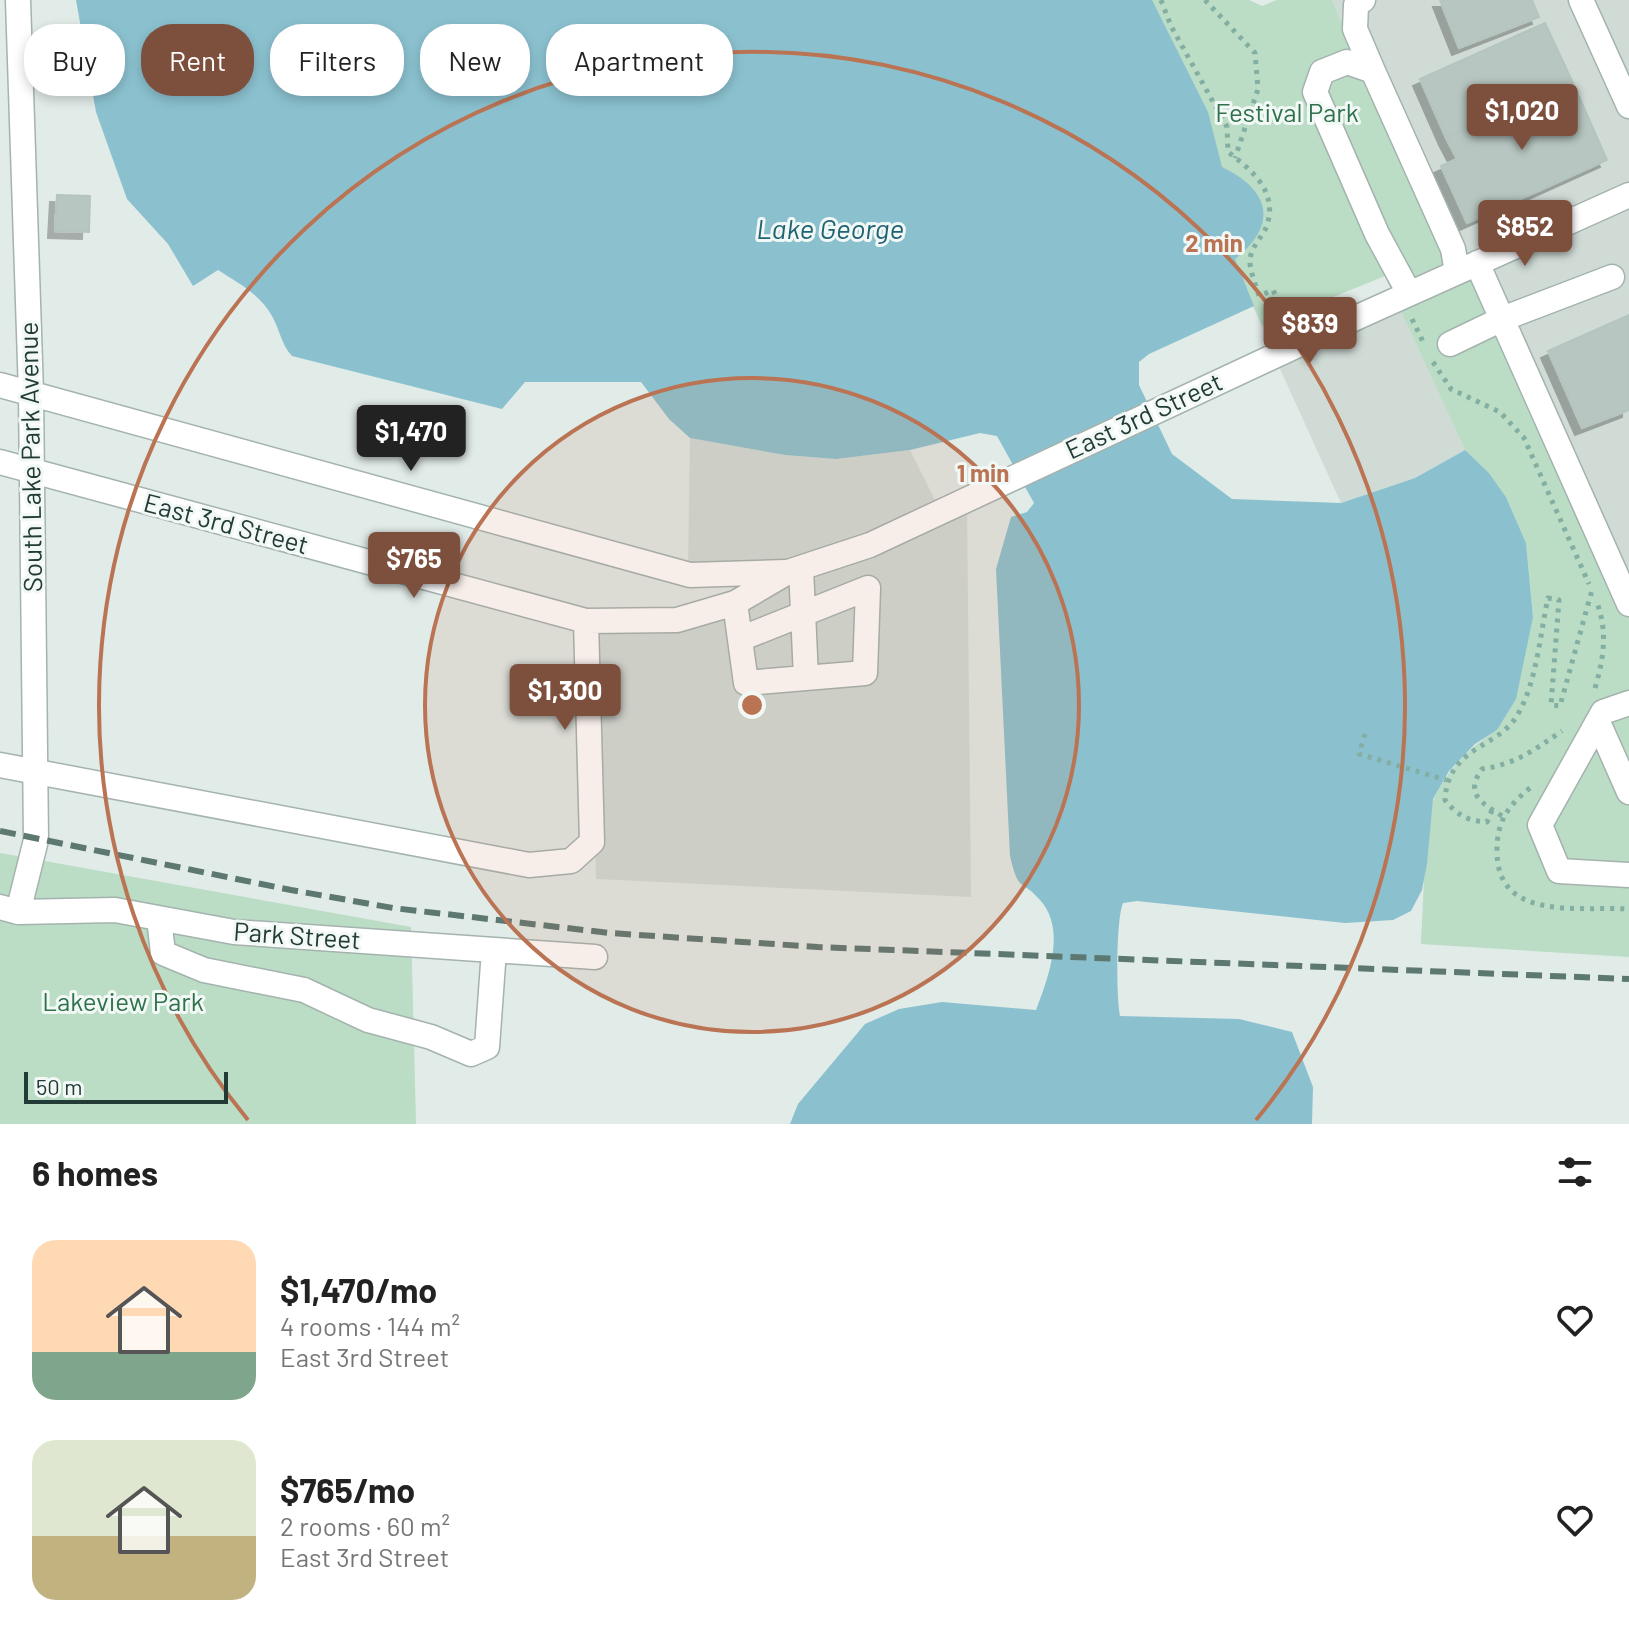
<!DOCTYPE html>
<meta charset="utf-8">
<style>
:root{--surface:#fff;--page:#f6f6f6;--text:#222;--muted:#767676;--accent:#7d4f3d}
body{margin:0;font-family:Barlow,sans-serif;background:var(--page);color:var(--text);height:100vh;display:flex;flex-direction:column;font-size:30px;white-space:nowrap}
*{box-sizing:border-box;margin:0}
p{font-size:26px;color:var(--muted)}
.icon{flex:none;width:44px;height:44px;fill:none;stroke:currentColor;stroke-width:2;stroke-linecap:round;stroke-linejoin:round}
.map{position:relative;height:1124px;overflow:hidden}
.details{display:flex;flex-direction:column;background:var(--surface);flex:1}
.details>*{flex:none}
.banner{position:absolute;left:24px;top:24px;width:800px;height:72px;display:flex;gap:16px}
.scale{position:absolute;left:24px;bottom:20px;width:204px;box-sizing:border-box;padding-left:8px;border:4px solid #223b36;border-top:0;font-size:22px;line-height:28px;white-space:nowrap;color:#223b36;-webkit-text-stroke:6px #f2f8f5;paint-order:stroke}
.price{position:absolute;translate:-50% -68px;padding:0 18px;border-radius:8px;background:var(--accent);color:#fff;font-size:26px;line-height:52px;filter:drop-shadow(0 2px 4px #0008)}
.price::after{content:'';position:absolute;left:50%;top:48px;width:24px;height:18px;margin-left:-12px;background:inherit;clip-path:polygon(0 0,100% 0,50% 100%)}
.price.on{background:#222;color:#fff}
ul{padding:0;list-style:none}
li{display:flex;align-items:center;gap:24px;height:200px;padding:0 32px}
li span{display:grid;place-items:center;flex:none;width:224px;height:160px;border-radius:24px;color:#555}
li>.icon{margin-inline-start:auto}
span .icon{width:96px;height:96px;fill:#fffc;stroke-width:1}
li b{font-size:34px}
h2{display:flex;justify-content:space-between;align-items:center;height:96px;padding:0 32px;font-size:34px}
.pill{padding:0 28px;border-radius:32px;background:var(--surface);box-shadow:0 4px 12px #0003;font-size:28px;line-height:72px}
.pill.on{background:var(--accent);color:#fff}
.map>svg:first-child{display:block}
</style>
<div class="map">
<svg width="1629" height="1124" viewBox="0 0 1629 1124">
<defs>
<filter id="shadow"><feDropShadow dx="-7" dy="7" stdDeviation="0" flood-color="#0004"/></filter>
</defs>
<rect width="100%" height="100%" fill="#e1ebe7"/>
<!-- built -->
<path fill="#d0dbd6" d="M1332,0h245l52,115v75l-157,71 -115,-246 -16,6z
M1584,0h45v99z
M1629,201v414l-153,-346z
M1398,303l67,147 -50,28 -74,25 -66,-145z
M690,438l95,17 51,4 74,-9 29,58 -152,60 -99,2z
M967,504l4,393 -375,-18 -3,-254 80,-1z"/>
<!-- green -->
<path fill="#bbdcc5" d="M1116,0h133l13,6 15,-6h55l9,21 16,-7 119,255 153,346v342l-208,-13c2,-27 4,-129 14,-148 14,-28 35,-49 62,-66l36,-113 -7,-74 -20,-46 -17,-24 -24,-23 -80,-174 -123,50z
M0,853l411,74 5,197h-416z"/>
<!-- water -->
<path fill="#8bc1cf" d="M76,0h1076l56,112 14,55c48,23 57,57 13,92l19,47 -105,48 -10,8v23l33,69 60,45 109,4 74,-25 50,-28 24,23 17,24 20,46 7,74 -17,82 -19,31 -22,14 -26,27 -16,28 -6,65 -5,26 -11,21 -18,9 -48,3 -208,-22 -14,2c-7,17 -7,93 -3,113l119,3 53,13 21,55 -1,37h-522l8,-20 67,-80 34,-15 43,-7 94,8c12,-32 31,-80 4,-110 -20,-23 -21,-6 -30,-44l-14,-287 15,-52 16,-5 7,-9 -37,-67 -17,-3 -70,17 -74,9 -51,-4 -95,-17 -21,-19 -28,-37h-116l-23,27 -210,-53c-11,-12 -12,-26 -20,-40 -12,-22 -34,-33 -54,-46l-25,16 -25,-42 -41,-45 -31,-87z"/>
<!-- building -->
<path fill="#b7c6c0" stroke="#b4c5bf" stroke-width="2" filter="url(#shadow)" d="M1440,0h92l7,17 -80,31z
M1545,23l27,58 -126,57 -26,-59z
M1572,81l35,79 -140,63 -26,-57 16,-7 -11,-21z
M57,195l33,1 -1,36 -34,-1z
M1629,315v95l-47,18 -34,-77z"/>
<g fill="none" stroke-linecap="round" stroke-linejoin="round">
<!-- minor casing -->
<g stroke="#a4b3ae" stroke-width="27">
<path id="minor" d="M18,0l13,393 5,447 -18,72
M1363,0l-7,5 -1,24 18,42
M1581,0l48,106
M1477,263l152,341
M1409,293l-32,-59 -62,-142 7,-20 25,-10 26,9 80,178 4,23
M1450,344l52,-25 110,-42
M0,385l690,190 96,-3
M0,462l586,159 91,-1 58,-17 53,-31 82,-27 490,-229 269,-121
M801,568l5,110
M735,603l11,80 119,-10 3,-85 -128,51
M1629,703l-26,9 -63,113 19,46 70,4
M1598,722l31,70
M0,765l529,100 42,-4 21,-19 -6,-221
M0,907l18,5 97,-2 119,22 361,25
M159,918l4,35 41,17 100,20 64,30 63,17 40,17 16,-7 7,-97"/>
</g>
<!-- path -->
<path stroke="#83aea2" stroke-width="5" stroke-dasharray="4 6" stroke-linecap="butt" d="M1161,0l10,26 56,101 1,25c24,18 50,40 39,73 -4,12 -15,20 -17,34 -1,11 6,26 9,37l14,-6 13,26 -15,7
M1205,0l50,53 3,36 -23,69
M1412,319l13,27
M1433,362l18,27 49,23 24,26 65,146
M1595,688c9,-30 13,-58 1,-88
M1365,734l-6,20 87,26
M1530,788c-22,18 -33,33 -33,62 -1,72 81,56 132,59
M1492,810l-5,12c-20,-1 -30,-7 -42,-22 3,-55 54,-51 73,-86 19,-33 22,-80 30,-116l11,2 -8,105 9,1 32,-116
M1502,816c-20,-13 -38,-22 -20,-47 34,-5 52,-19 80,-38"/>
<!-- minor -->
<use href="#minor" stroke="#fff" stroke-width="24"/>
<!-- rail -->
<path stroke="#5d7771" stroke-width="6" stroke-dasharray="16 8" stroke-linecap="butt" d="M0,831l291,59 102,18 217,25 208,14 811,32"/>
</g>
<!-- distance rings -->
<circle cx="752" cy="705" r="327" fill="#ba7454" fill-opacity=".12"/>
<g fill="none" stroke="#ba7454" stroke-width="4">
<circle cx="752" cy="705" r="327"/>
<path d="M248 1120A653 653 0 1 1 1256 1120"/>
</g>
<g text-anchor="middle" stroke-width="6" stroke-linejoin="round" paint-order="stroke">
<!-- park labels -->
<g font-size="26" fill="#2e714b" stroke="#f2f8f5">
<text x="1287" y="122">Festival Park</text>
<text x="123" y="1011">Lakeview Park</text>
</g>
<!-- street labels -->
<g font-size="26" fill="#223b36" stroke="#f2f8f5">
<text transform="translate(1144 416) rotate(-25)" y="9">East 3rd Street</text>
<text transform="translate(31 457) rotate(-91)" y="9">South Lake Park Avenue</text>
<text transform="translate(226 524) rotate(15)" y="9">East 3rd Street</text>
<text transform="translate(297 936) rotate(4)" y="9">Park Street</text>
</g>
<!-- water labels -->
<g font-size="28" font-style="italic" fill="#1f6375" stroke="#f2f8f5">
<text x="830" y="239">Lake George</text>
</g>
</g>
<circle cx="752" cy="705" r="12" fill="#ba7454" stroke="#f2f8f5" stroke-width="4"/>
<g font-size="24" text-anchor="middle" font-weight="bold" fill="#ba7454" stroke="#f2f8f5" stroke-width="6" stroke-linejoin="round" paint-order="stroke">
<text x="1214" y="252">2 min</text>
<text x="983" y="482">1 min</text>
</g>
</svg>
<div class="scale">50 m</div>
<b class="price" style="left:1522px;top:152px">$1,020</b>
<b class="price" style="left:1525px;top:268px">$852</b>
<b class="price" style="left:1310px;top:365px">$839</b>
<b class="price on" style="left:411px;top:473px">$1,470</b>
<b class="price" style="left:414px;top:600px">$765</b>
<b class="price" style="left:565px;top:732px">$1,300</b>
<div class="banner">
<a class="pill">Buy</a>
<a class="pill on">Rent</a>
<a class="pill">Filters</a>
<a class="pill">New</a>
<a class="pill">Apartment</a>
</div>
</div>
<section class="details">
<h2>6 homes<svg class="icon" aria-label="filters" viewBox="0 0 24 24"><path d="M4 7h16M4 17h16"/><circle cx="9" cy="7" r="2"/><circle cx="15" cy="17" r="2"/></svg></h2>
<ul>
<li><span style="background:linear-gradient(#ffd9b3 70%,#7fa58c 0)"><svg class="icon" aria-label="home" viewBox="0 0 24 24"><path d="M3 11l9-7 9 7M6 9v11h12V9"/></svg></span><div><b>$1,470/mo</b><p>4 rooms · 144 m²</p><p>East 3rd Street</p></div><svg class="icon" aria-label="heart" viewBox="0 0 24 24"><path d="M12 20l-8-8c-3-5 5-10 8-4 3-6 11-1 8 4z"/></svg></li>
<li><span style="background:linear-gradient(#dfe7d0 60%,#c2b280 0)"><svg class="icon" aria-label="home" viewBox="0 0 24 24"><path d="M3 11l9-7 9 7M6 9v11h12V9"/></svg></span><div><b>$765/mo</b><p>2 rooms · 60 m²</p><p>East 3rd Street</p></div><svg class="icon" aria-label="heart" viewBox="0 0 24 24"><path d="M12 20l-8-8c-3-5 5-10 8-4 3-6 11-1 8 4z"/></svg></li>
</ul>
</section>
